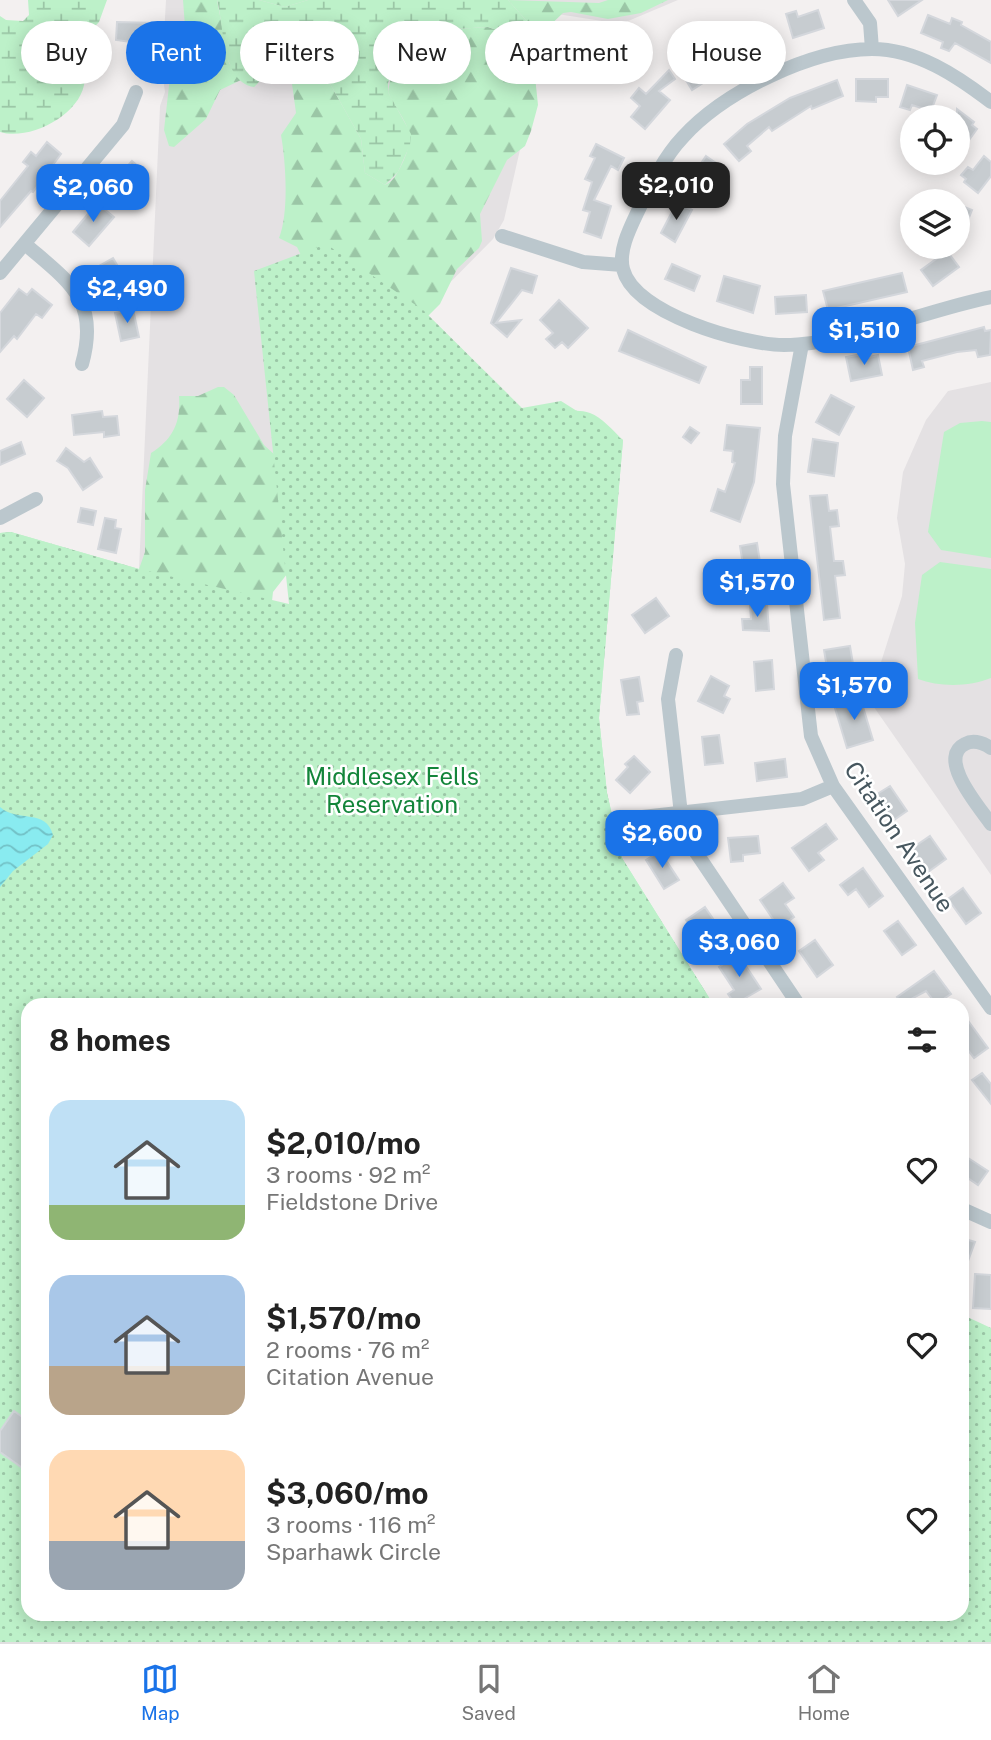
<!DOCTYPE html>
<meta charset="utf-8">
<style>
:root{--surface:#fff;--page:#f2f2f2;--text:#222;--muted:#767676;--line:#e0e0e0;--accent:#1a73e8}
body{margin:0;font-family:"Public Sans",sans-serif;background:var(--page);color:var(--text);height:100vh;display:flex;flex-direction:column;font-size:26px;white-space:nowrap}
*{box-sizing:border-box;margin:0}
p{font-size:23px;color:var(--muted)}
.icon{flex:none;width:38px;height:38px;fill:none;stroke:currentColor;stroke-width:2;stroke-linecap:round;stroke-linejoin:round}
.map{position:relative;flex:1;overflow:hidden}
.panel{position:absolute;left:21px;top:998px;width:948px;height:623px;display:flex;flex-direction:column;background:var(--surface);border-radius:21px;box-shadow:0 4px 18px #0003}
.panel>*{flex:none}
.hud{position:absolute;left:21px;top:21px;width:950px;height:63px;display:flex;gap:14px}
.controls{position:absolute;left:900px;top:105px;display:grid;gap:14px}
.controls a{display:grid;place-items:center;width:70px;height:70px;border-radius:50%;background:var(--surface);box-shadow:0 4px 18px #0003;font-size:35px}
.price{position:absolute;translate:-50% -60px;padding:0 16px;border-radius:14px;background:var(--accent);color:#fff;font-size:23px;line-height:46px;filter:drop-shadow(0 2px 4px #0008)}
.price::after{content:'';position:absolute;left:50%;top:42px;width:21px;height:16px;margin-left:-10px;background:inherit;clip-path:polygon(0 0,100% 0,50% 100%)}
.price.current{background:#222;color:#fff}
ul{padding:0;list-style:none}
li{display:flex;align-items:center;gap:21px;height:175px;padding:0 28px}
li span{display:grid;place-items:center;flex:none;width:196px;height:140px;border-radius:21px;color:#555}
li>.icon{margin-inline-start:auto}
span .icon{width:84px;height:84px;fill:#fffc;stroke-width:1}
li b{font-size:30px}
h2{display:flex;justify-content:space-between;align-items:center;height:84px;padding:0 28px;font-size:30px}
.pill{padding:0 24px;border-radius:32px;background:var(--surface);box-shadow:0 4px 18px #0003;font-size:24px;line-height:63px}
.pill.current{background:var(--accent);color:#fff}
.tab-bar{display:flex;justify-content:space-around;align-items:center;height:98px;border-top:2px solid var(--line);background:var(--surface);font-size:19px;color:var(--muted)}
.tab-bar a{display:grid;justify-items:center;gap:4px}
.tab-bar .current{color:var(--accent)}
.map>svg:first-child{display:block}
</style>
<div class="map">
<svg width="991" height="1642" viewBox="0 0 991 1642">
<defs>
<pattern id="forest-firs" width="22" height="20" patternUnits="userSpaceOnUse" patternTransform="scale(1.75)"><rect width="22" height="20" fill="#bdf1c9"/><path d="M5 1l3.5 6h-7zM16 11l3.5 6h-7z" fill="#9bc6a6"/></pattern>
<pattern id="wetland-marsh" width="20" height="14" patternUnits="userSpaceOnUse" patternTransform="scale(1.75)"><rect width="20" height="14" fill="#bdf1c9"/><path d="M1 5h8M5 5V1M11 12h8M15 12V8" fill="none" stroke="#9bc6a6"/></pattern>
<pattern id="park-dots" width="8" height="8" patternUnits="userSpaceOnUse" patternTransform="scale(1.75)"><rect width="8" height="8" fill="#bdf1c9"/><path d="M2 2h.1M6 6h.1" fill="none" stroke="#9bc6a6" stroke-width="1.8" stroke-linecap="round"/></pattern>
<pattern id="water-waves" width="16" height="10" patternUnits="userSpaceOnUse" patternTransform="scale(1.75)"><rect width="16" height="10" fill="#89ebf0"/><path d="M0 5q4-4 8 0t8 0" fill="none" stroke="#72c1c6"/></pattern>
</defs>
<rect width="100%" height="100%" fill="#f3f0f0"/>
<!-- education -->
<path fill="#e4e1e3" d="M166,0h512l-57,24 -70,-11 -47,207 -11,19 -70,71 -144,174 -140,85 21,-463 5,-14 -3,-21z
M991,382v493l-122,-175 33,-104 3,-32 -8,-46 6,-46 23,-52 22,-29z"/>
<!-- forest -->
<path fill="url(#forest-firs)" d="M183,0h34l12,63 12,17 -21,10 -14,29 -32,28 -5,-1 -5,-16 6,-53 16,-15 1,-8z
M259,0h49l-23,7z
M508,0l91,3 9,-3h60l-27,13 -33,6 -37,-7 -8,1 -21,20 -6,11 -2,23 4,38 -7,26 -6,15 -18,14 -27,54 2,27 -3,7 -22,21 -17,35 -14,14c5,12 12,21 19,32 20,30 36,82 82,73 20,-3 41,-18 63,-10 12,4 23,18 33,27l-24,278 8,75 15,65 91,146h-130l-3,-7 -20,7h-45l-32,-26 -59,-31 -14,6 -5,16 4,11 11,3 22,21h-414v71l-15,-3 -13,11v-196l13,-16 35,-27 10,1 64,-16 53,-50 7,1 35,-33 46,-20 18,-16 15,-35 6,-52 18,-25 47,-24 30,-33 41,-26 26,17 7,13 -11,39 -6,3 -31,-1 -3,3c3,12 10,48 15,56 21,33 68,62 105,35 18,-12 29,-45 39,-64 8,-15 25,-48 26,-64 1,-8 -13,-34 -17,-44l20,-14 -1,-18 11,-20 -7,-2c-15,12 -49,37 -67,19 -13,-14 -15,-24 -38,-25 -20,0 -44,3 -64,8 -13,4 -27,11 -41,11 -48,2 -91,-31 -101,-78 -8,-44 44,-44 71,-54 11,-21 -6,-52 -17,-70 -8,13 -18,33 -37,21l-20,-40 -18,-9c10,-25 7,-75 2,-103l15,-22 -7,-51 -5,-11 16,-5 14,9 47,84 4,34 20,12c9,-4 13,-13 17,-21 17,-35 0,-42 -14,-72l3,-16 33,-38 15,-8 49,-3 37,13 5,-2 2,-11z
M218,387h6l10,8 30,50 12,11 15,113 -18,23 -2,18 -271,-77 11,-1 128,37 6,-17v-62l6,-37c22,-14 30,-31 28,-57h19z"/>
<!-- wetland -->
<path fill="url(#wetland-marsh)" d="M28,0h79l-8,22 -13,14c-4,16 2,33 -2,49 -6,31 -55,56 -84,47v-116l6,4 17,1 6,-6z
M217,0h42l26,7 23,-7h200l24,27v6l-7,7 -37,-13 -49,3 -22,16 -26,30 -3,7v9l23,42 -1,11 -12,27 -13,13 -20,-12 -4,-34 -47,-84c-14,-13 -34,-9 -45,7 -7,9 -5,17 -15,25 -33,-5 -30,-64 -37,-87z"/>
<!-- park -->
<path fill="url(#park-dots)" d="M326,244l97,66 99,98 39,-7 62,39 -24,278 8,75 15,65 91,146h-685v610h934l1,-299 28,13v314h-991v-1109l11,-1 128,37 150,35 -35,-333z"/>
<!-- pitch -->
<path fill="#bdf1c9" d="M982,421l9,1v136l-50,-8 -13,-18 16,-100 16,-9z
M940,562l51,7v109c-22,9 -52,9 -73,1l-3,-56 7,-48z"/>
<!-- water -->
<path fill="url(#water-waves)" d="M0,807c18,16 46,1 53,28l-5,9 -35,27 -13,16z"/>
<!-- building -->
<path fill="#c7ccd0" stroke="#d4d7dc" stroke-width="2" d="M888,0h34l-24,16z
M818,10l6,18 -31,10 -7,-24 10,-3 2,6z
M928,15l22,9 2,-6 10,4 -1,3 30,17v21l-36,-20 -6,8 -8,-3 2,-6 -22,-9z
M117,22l38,1 -2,22 -37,-5z
M562,29l9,5 -6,10 -9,-5z
M744,34l3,8 18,-8 8,17 -31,15 -12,-25z
M706,50l14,22 -28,18 -14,-23z
M669,70l6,9 -16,12 11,9 -25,29 -14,-12 9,-11 -9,-8 8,-10 7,6z
M856,79h32v18h-12v5l-20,-1z
M837,80l6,16 -31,13 -1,-3 -39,25 -3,-4 -22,19 4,5 -12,10 -15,-17 23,-20 43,-26z
M907,85l30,10 -6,16 -19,-6 -2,5 -10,-3z
M957,109l17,13 -2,3 5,4 -8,11 -12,-9z
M47,142l14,12 -28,38 -2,-1 -31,36v-26l28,-35 -5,-4 8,-10 5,4z
M596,144l28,14 -6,12 -7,-4 -17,34 17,6 -10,32 -17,-6 6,-20 -7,-2 9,-28 -7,-3 10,-21 -5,-2z
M706,156l13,9 -8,12 6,4 -10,15 -20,-12z
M984,156l7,6v14l-13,17 -14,-11 2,-3 -5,-4 7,-8 5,3z
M132,161l14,12 -21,25 -14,-13z
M677,202l15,8 -17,32 -14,-9z
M97,203l17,14 -25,29 -16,-14z
M957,204l15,6 -14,35 -1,-1z
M947,251l12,16 -26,19 -12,-16z
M113,258l14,24 -16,9 -14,-24z
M672,264l28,12 -6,15 -29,-12z
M511,268l26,8 -5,17 -10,-3 -26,33 25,-3 -14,17 -16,-14z
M902,273l5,19 -79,18 -5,-19z
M724,276l36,10 -7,27 -36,-12z
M19,289l8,6 5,-6 20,16 -10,13 -6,-4 -19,25 -3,-3 -14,16v-39z
M806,295l1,17 -31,2 -1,-17z
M559,300l29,28 -20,20 -6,-6 -7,6 -9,-9 7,-6 -13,-13z
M133,309l6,28 -18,4 -6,-28z
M984,327l1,4 6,-1 -1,25 -12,2 -2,-7 -19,2 -35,9 2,6 -11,3 -5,-23z
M628,330l78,37 -7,16 -80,-32z
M868,353l1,4 9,-2 4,20 -31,6 -5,-24z
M750,367h12v37h-21v-24h9z
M24,380l20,18 -17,19 -20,-18z
M831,395l23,12 -15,28 -23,-13z
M102,411l1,6 14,-1 2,19 -15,2v-5l-30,3 -2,-20z
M727,425l33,3 -6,54 -14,40 -29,-11 7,-22 7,3 10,-29 -3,-1 1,-11 -9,-1z
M690,427l9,6 -8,10 -8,-6z
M813,439l25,4 -4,33 -26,-4z
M21,442l4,12 -25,11v-14z
M66,448l18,14 6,-4 12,19 -19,13 -15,-22 -11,-7z
M827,495l2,16 8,-1 2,16 -9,1 4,34h9l2,14 -10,1 5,42 -16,2 -14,-124z
M81,508l15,3 -3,14 -15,-3z
M105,518l11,2 -1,8 6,1 -5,24 -18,-4z
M757,543l5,32 -17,3 -5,-32z
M656,598l13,18 -24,17 -13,-18z
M767,603l2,28 -26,-1 -1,-11h9l-1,-14z
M850,646l5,30 -26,4 -5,-30z
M772,660l2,29 -18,2 -2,-29z
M711,676l18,10 -5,10 6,3 -7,14 -25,-12z
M639,677l4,24 -6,1 2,12 -12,1 -6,-35z
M860,697l13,43 -26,8 -13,-43z
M719,735l4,28 -18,2 -3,-28z
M634,756l16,16 -20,21 -14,-13 12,-13 -3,-3z
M785,759l2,18 -30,4 -2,-18z
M890,786l17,25 -16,11 -17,-26z
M826,824l11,15 -19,14 6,7 -15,11 -17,-23z
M758,836l2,17 -17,2v6l-12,1 -3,-24z
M930,836l16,23 -18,13 -17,-23z
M660,851l19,29 -15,9 -18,-29z
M863,868l20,28 -14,11 -13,-18 -8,6 -8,-10z
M783,883l11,15 -9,6 9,13 -15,11 -19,-28z
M963,888l18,25 -15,11 -18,-25z
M705,907l15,22 -19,13 -15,-22z
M898,921l18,24 -14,10 -18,-24z
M815,940l18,25 -16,12 -18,-26z
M738,954l23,35 -26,15 -7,-10 6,-4 -15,-23z
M934,971l17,23 -15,10 -10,-13 -24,13 -5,-7z
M969,1022l19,26 -14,10 -12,-16v-15z
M982,1073l9,11v20l-19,-24z
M962,1154l26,17 -10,14 -16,-11z
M962,1238l13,4 -11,30 -2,-1z
M975,1274l16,1v34l-18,-1z
M14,1411l14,10v51l-28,-20v-21z"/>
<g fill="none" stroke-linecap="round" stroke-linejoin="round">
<!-- street -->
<path stroke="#bbc7cd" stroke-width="14" d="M854,0l16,23 2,26
M991,102c-34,-26 -74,-53 -119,-53 -61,0 -148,43 -189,88 -19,20 -32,47 -44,72 -8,17 -21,41 -16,60 11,45 121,76 161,76 62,0 145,-36 207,-48
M502,236l81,26 39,3
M25,244c44,38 75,56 57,120
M0,273l123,-148 13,-33
M802,344l-17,92 -2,48 28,252 22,50 158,222
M0,518l36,-19
M676,655l-8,44 13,115 6,25 111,165
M991,748c-8,-5 -17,-9 -26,-4 -29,14 15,64 26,80
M616,820l186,-21 31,-13
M962,1209l29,13"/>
</g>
<g text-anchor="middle" stroke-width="5" stroke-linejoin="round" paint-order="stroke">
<!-- park labels -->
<g font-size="24" fill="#13853a" stroke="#fff">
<text x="392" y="785">Middlesex Fells<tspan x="392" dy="28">Reservation</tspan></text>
</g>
<!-- street labels -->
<g font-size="24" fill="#47575f" stroke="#fff">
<text transform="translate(899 837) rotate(56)" y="8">Citation Avenue</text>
</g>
</g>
</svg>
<div class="controls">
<a><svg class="icon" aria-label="locate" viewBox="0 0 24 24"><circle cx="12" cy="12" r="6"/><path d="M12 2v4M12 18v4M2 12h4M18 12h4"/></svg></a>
<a><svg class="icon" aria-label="layers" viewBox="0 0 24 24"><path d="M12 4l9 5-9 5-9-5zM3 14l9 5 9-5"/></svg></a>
</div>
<b class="price current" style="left:676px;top:222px">$2,010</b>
<b class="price" style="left:93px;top:224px">$2,060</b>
<b class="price" style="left:127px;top:325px">$2,490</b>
<b class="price" style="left:864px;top:367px">$1,510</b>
<b class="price" style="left:757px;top:619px">$1,570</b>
<b class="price" style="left:854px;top:722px">$1,570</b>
<b class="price" style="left:662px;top:870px">$2,600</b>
<b class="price" style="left:739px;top:979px">$3,060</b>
<div class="hud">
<a class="pill">Buy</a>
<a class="pill current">Rent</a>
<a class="pill">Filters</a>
<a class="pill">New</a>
<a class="pill">Apartment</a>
<a class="pill">House</a>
</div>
<section class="panel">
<h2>8 homes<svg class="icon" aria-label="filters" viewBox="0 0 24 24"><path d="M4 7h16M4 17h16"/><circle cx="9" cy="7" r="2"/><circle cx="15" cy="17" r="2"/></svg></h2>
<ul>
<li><span style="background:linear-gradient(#bfe0f5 75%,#8fb573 0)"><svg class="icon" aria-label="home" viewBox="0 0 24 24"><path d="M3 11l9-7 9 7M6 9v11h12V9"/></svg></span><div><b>$2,010/mo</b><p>3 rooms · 92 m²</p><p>Fieldstone Drive</p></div><svg class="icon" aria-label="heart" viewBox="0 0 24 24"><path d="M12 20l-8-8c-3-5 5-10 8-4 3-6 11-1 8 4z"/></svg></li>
<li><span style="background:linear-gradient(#a9c7e8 65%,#b9a48a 0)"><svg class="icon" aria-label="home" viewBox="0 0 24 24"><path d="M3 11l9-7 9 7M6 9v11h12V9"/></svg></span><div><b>$1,570/mo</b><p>2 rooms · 76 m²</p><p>Citation Avenue</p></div><svg class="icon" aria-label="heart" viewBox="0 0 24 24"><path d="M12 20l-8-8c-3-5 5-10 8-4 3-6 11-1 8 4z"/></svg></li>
<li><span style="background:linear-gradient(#ffd9b3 65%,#9aa5b1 0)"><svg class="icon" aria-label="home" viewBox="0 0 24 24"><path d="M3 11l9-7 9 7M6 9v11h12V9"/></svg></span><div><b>$3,060/mo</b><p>3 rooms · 116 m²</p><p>Sparhawk Circle</p></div><svg class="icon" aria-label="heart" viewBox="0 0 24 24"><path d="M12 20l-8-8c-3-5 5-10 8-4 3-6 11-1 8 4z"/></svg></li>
</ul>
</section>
</div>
<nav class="tab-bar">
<a class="current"><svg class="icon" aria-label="map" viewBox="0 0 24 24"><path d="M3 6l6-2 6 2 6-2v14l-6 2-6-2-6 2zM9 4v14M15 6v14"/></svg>Map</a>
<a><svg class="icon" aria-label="saved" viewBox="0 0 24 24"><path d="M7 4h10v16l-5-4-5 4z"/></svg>Saved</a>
<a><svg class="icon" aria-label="home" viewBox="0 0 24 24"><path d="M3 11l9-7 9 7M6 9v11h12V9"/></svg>Home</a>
</nav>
